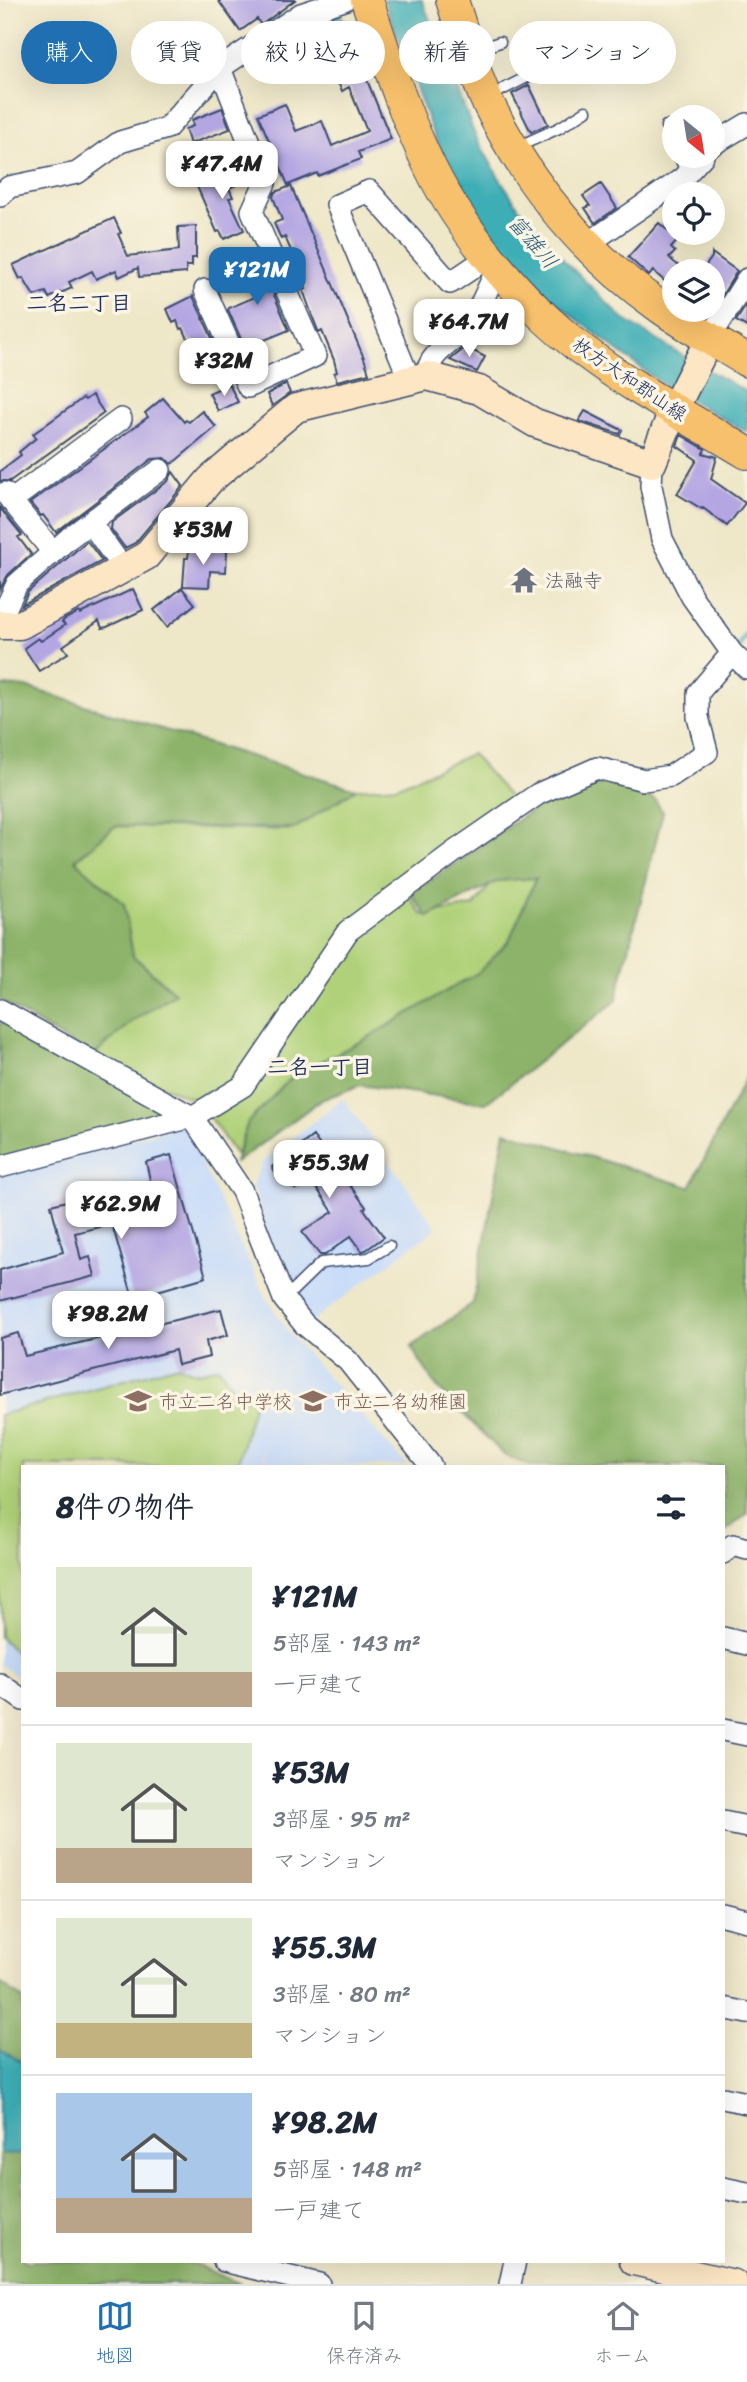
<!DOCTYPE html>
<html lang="ja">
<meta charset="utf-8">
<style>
:root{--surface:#fff;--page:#f2f2f3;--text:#1f2937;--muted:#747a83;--line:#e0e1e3;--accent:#1f6fb2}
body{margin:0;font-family:Sriracha,"Klee One",sans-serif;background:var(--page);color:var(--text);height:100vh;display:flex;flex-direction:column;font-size:26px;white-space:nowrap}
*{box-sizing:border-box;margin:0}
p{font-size:23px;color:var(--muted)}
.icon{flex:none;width:38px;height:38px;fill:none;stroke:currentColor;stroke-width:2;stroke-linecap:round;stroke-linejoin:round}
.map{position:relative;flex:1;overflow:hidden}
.drawer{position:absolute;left:21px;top:1465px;width:704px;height:798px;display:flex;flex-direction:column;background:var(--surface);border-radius:0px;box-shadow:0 7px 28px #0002}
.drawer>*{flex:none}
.banner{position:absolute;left:21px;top:21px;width:705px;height:63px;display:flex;gap:14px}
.needle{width:46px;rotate:150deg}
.controls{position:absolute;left:662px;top:105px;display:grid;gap:14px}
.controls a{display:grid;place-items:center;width:63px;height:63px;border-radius:50%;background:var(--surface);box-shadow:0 7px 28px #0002;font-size:35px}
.price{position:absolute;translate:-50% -60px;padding:0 16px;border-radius:14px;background:#fff;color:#222;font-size:23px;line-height:46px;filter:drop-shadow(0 2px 4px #0008)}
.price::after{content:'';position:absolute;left:50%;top:42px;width:21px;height:16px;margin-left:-10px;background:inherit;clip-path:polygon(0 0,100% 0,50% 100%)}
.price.current{background:var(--accent);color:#fff}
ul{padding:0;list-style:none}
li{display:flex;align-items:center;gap:21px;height:175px;padding:0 35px}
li+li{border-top:2px solid var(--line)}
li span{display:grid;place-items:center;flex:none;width:196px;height:140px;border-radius:0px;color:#555}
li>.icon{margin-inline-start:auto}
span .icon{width:84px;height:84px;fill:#fffc;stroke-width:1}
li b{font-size:30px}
h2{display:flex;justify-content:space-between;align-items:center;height:84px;padding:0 35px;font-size:30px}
.pill{padding:0 24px;border-radius:32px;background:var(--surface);box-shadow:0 7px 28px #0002;font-size:24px;line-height:63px}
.pill.current{background:var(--accent);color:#fff}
.dock{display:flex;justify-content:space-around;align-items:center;height:98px;border-top:2px solid var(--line);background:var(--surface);font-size:19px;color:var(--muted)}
.dock a{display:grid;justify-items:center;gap:4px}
.dock .current{color:var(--accent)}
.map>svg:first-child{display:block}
</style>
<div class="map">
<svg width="747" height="2284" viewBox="0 0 747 2284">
<rect width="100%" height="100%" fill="#fcf5e5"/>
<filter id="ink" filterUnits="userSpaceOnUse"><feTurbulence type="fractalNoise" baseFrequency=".0143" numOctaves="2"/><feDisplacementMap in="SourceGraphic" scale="14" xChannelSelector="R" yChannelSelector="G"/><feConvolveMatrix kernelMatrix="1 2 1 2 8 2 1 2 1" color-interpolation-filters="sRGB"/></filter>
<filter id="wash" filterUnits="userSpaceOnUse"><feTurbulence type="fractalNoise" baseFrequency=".00686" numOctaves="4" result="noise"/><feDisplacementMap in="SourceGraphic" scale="28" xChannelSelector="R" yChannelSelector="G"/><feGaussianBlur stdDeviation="1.57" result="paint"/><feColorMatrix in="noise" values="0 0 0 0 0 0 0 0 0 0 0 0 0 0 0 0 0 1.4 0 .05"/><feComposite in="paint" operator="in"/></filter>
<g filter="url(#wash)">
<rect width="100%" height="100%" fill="#eee7c8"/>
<!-- built -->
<path fill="#c8dcf9" d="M343,1099l94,129 -125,93 -25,-24 -34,-112 10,-24z
M183,1125l84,174 24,37 116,130h-145l8,-39 -10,39h-237v215l-23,-17v-490z"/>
<!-- green -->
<path fill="#b0d179" stroke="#66806c" stroke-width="2" d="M472,754l42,48 -113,82 21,31 52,-9 20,-26 42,-3 -27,64 -30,31 -117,69 -68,34 -46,47 -12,33 -38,-54 -106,-44 39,-35 44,-29 -42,-37 -9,-52 -49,-43 40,-35 177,4 64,-41 42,-3z
M178,1365l18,8 22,-6 22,30 14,4 -17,65h-214v193l-23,-22v-222z"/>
<!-- forest -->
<path fill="#8cb369" stroke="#547164" stroke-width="2" d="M0,686l26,1 330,102 -61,39 -180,-2 -40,34 49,44 9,52 42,37 -44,29 -39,35 -92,-57z
M605,783l49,16 9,13 -47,189 -130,102 -126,-18 -39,15 -86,63 13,-41 46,-47 68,-34 117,-69 30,-31 27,-63 -38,3 -70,36 -17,-23 140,-97z
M0,1021l74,43 95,46 -76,26 -93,24z
M747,1075v439l-24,19v-67h-193l-25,-10 -69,-70 -25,-39 62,-44 32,-172 185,56z
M0,1983l23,16v262h163l55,23h-241z"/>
<!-- water -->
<path fill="#3daeb6" stroke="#2c6e8a" stroke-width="2" d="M384,0h38l53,135 20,36 30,46 41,45 57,57 60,37 64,36v40l-83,-47 -54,-40 -70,-55 -44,-52 -36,-49 -28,-58z
M338,13c14,14 19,26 21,45l-5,2 -24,-44z
M0,2050l23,12v93l-23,-2z"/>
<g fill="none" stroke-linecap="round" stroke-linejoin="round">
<!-- stream -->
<path stroke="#3daeb6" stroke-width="5" d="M739,646l8,-14"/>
</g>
<g id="blocks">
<!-- building -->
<path fill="#b3a6e3" d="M218,0h77l-34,25 -4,-6 -17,12z
M330,23l22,44 8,-4 31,76 -33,13 3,7 -43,17 -1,-3 -29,12 -30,-70 27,-11 11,27 26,-10 10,25 35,-15 -18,-44 -7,4 -10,-21 -3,1 -10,-25 -7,3 -7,-15z
M292,54l7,17 -21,9 -7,-18z
M529,85l19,39 -17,8 -19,-38z
M222,108l8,21 -40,15 -5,-15 8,-3 -1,-6z
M236,166l7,16 -14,6 4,9 -4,1 15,32 -20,9 -4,-8 -3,1 -22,-50 13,-5 1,2z
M601,184l16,24 -22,15 -10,-15 5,-2 -7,-10z
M291,186l73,172 5,15 -32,8 -3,-8 3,-1 -3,-12 -12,-29 -3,2 -6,-15 -10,-28 3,-1 -5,-16 -16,-36 -4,2 -7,-16 8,-3 -9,-23 2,-5z
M114,218l7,15 -3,1 10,22 51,-6 -1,-23 18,-1v32h-4v8h-6v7l-47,4 -1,-9 -19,9 -3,-7 -20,9 -4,-8 -23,11 3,6 -23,10 -3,-6 -12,4 -11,-18 -3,1 -7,-14z
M659,223l19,17 -7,8 4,4 -6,6 16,13h-11v18l-21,-18 -4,5 -21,-19z
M256,253l33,77 -44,18 -17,-38 1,-2 26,-11 -10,-22 17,-7 -44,3z
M712,253l25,18 -16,26 -9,-7v-19h-10l10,-14z
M193,296l28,62 -18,7 -10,-25 -4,1 -6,-13 -3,1 -3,-8 -4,2 -6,-14z
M747,304v23l-11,-6z
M466,347l19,10 -8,15 -27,-12z
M229,384l9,18 -20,9 -9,-18z
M286,384l4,9 -18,13 -5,-12z
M92,395l12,18 -94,68h-10v-10l21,-16 -2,-3 17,-14 -3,-4 50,-36 2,2z
M163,398l21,24 2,-2 3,2 13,-11 14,16 -44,37 -7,-6 -13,1 -96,73 -13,-17 -2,1 -11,-13 118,-86 -3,-4z
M585,411l37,19 -2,4 -41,-13z
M681,435l24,14 -2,4 14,4 -6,22 34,24 -18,23 -24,-18 -1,1 -25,-15 20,-34 -20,-14z
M173,472l10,14 -48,57 -10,5 -14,-19 1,-7 56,-41z
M0,508l22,27 -4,2 13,17 -23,21 -8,14z
M87,541l15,20 -80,44 6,-13z
M189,550l38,1 -1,21 -16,-1 -1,16 -26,-1 2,-28h3z
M182,588l13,16 -28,23 -13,-17z
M133,589l10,21 -36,17 -5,1 -3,-7 -36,25 5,7 -29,18 -15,-23 14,-10 3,3 24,-16 -3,-3 3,-3 14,-7 1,2z
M313,1136l53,71 -2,2 20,28 -18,13 -4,1 -11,-15 -26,19h-5l-18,-23 31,-20 -24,-35 -14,12 -11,-13 -5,4 -7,-13z
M171,1155l35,122 -73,21 -21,-74 -37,9 6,27 9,-3 5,19 -95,25v-31l63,-18 -12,-47 50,-13 3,15 49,-14 -7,-31z
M221,1309l7,26 -22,6 3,16 -31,8 -3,-15 -175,45v-57l18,-5 7,23z"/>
</g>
</g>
<g filter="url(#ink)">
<use href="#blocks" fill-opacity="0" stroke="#3b4b6e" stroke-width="2"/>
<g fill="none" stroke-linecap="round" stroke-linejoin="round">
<!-- lane casing -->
<g stroke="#3b4b6e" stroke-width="13">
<path id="lane" d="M472,51l28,-9
M488,97l43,-22
M666,126l8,17
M517,147l42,-19 27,-17
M679,156l8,18
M284,1299l37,-36 48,-5 20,-12"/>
</g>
<!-- street casing -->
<g stroke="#3b4b6e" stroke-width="24">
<path id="street" d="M712,145l35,-21
M0,196l9,-9 68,-14 43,-31 47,-14 53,-60 81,-54 43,-14
M586,245l96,-66 21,-23
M205,290l43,97 67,-31 -63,-145 13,-28 -45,-115
M710,338l37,-59
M427,376c0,-19 20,-31 33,-41l-2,-6 14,-6 26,-56
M410,380l-73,-175 32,-14 81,92 40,-27
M652,463l-1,23 11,53 30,58 40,56 15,15
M5,493l48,59
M11,501l110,-82
M90,522l33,46
M1,625l2,-11 14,-30 52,-46 91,-68
M0,1010l192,107 50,74 42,108 20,25 44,37 83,105
M0,1167l192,-50 51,-31 105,-155 106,-79 84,-58 59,-26 47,12 27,-4 36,-24 -9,-35v-24l34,-40
M723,1553l10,-8 14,4
M723,1638l24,6
M0,1684l23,16
M723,1730l24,5
M723,1822l24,5
M723,1915l24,6
M723,2008l24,5
M723,2098l24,5
M723,2188l24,5
M224,2261l95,23
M510,2284l5,-23"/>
</g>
<!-- secondary casing -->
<g stroke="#3b4b6e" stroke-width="31">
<path id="secondary" d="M0,625h20l126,-69 64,-76 86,-72 131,-32 52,14 56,33 117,40 22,-54 36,-71
M634,2261l100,23"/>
</g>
<!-- primary casing -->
<g stroke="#3b4b6e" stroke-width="34">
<path id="primary" d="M367,0c19,57 37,115 64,169 31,63 93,136 149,179 52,40 111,71 167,105
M452,0c11,33 20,69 35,101 40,83 98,153 173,206 28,20 58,36 87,54"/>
</g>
<!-- lane -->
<use href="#lane" stroke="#fff" stroke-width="10"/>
<!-- street -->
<use href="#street" stroke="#fff" stroke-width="21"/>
<!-- secondary -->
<use href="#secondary" stroke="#fce6c4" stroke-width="28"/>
<!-- primary -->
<use href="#primary" stroke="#f7c06c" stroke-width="32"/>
</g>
</g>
<!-- icons -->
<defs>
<g id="temple-bare" transform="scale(2.1)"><path d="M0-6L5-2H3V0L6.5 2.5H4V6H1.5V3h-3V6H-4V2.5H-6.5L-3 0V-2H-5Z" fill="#6b7280" stroke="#fcf5e5" stroke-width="2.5" paint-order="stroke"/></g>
<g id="school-bare" transform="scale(2.1)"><path d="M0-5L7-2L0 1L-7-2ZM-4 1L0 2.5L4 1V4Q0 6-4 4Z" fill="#8d6e63" stroke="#fcf5e5" stroke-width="2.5" paint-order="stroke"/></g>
</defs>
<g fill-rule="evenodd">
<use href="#temple-bare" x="524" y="580"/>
<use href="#school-bare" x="138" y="1401"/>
<use href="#school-bare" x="313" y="1401"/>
</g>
<g text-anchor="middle" stroke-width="7" stroke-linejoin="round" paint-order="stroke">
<!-- street labels -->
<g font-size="19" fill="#1b2f5e" stroke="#fcf5e5">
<text transform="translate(630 379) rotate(34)" y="7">枚方大和郡山線</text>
</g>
<!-- worship labels -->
<g font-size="19" fill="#5b616d" stroke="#fcf5e5" text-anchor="start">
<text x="545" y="587">法融寺</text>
</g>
<!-- education labels -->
<g font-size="19" fill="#785e54" stroke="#fcf5e5" text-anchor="start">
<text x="159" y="1408">市立二名中学校</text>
<text x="334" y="1408">市立二名幼稚園</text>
</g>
<!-- water labels -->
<g font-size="21" font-style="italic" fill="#275b7d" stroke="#fcf5e5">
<text transform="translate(533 242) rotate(49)" y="7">富雄川</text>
</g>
<!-- neighbourhood labels -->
<g font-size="21" font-weight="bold" fill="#1b2f5e" stroke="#fcf5e5">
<text x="79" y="310">二名二丁目</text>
<text x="320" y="1074">二名一丁目</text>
</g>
</g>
</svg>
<div class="controls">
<a><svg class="needle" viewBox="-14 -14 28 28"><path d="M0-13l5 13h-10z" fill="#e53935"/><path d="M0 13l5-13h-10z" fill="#747a83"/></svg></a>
<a><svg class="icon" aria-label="locate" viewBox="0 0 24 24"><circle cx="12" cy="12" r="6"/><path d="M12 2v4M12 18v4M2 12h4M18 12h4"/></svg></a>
<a><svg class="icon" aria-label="layers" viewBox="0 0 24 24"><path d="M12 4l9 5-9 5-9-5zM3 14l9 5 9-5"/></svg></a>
</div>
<b class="price" style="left:222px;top:201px">¥47.4M</b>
<b class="price current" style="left:257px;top:307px">¥121M</b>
<b class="price" style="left:469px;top:359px">¥64.7M</b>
<b class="price" style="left:224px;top:398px">¥32M</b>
<b class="price" style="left:203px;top:567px">¥53M</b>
<b class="price" style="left:329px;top:1200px">¥55.3M</b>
<b class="price" style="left:121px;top:1241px">¥62.9M</b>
<b class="price" style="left:108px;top:1351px">¥98.2M</b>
<div class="banner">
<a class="pill current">購入</a>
<a class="pill">賃貸</a>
<a class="pill">絞り込み</a>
<a class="pill">新着</a>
<a class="pill">マンション</a>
</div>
<section class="drawer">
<h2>8件の物件<svg class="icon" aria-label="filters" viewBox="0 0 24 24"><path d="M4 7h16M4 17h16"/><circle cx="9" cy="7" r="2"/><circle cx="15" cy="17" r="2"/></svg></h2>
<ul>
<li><span style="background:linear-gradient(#dfe7d0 75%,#b9a48a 0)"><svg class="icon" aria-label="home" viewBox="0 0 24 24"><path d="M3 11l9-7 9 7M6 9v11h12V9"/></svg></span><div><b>¥121M</b><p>5部屋 · 143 m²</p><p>一戸建て</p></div></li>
<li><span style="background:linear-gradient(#dfe7d0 75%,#b9a48a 0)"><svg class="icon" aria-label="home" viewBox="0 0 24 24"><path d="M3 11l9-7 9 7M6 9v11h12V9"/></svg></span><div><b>¥53M</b><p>3部屋 · 95 m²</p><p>マンション</p></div></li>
<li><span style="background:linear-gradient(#dfe7d0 75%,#c2b280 0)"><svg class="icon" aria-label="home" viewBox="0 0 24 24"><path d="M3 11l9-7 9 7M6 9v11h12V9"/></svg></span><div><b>¥55.3M</b><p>3部屋 · 80 m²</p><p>マンション</p></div></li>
<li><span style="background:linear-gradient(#a9c7e8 75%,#b9a48a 0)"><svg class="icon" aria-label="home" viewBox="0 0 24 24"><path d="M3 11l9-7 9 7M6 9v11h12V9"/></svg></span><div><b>¥98.2M</b><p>5部屋 · 148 m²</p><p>一戸建て</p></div></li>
</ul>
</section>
</div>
<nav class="dock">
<a class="current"><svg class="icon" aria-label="map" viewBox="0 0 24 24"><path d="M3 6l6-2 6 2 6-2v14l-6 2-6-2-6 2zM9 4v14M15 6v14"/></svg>地図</a>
<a><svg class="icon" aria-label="saved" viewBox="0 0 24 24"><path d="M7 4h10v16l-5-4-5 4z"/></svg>保存済み</a>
<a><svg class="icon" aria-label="home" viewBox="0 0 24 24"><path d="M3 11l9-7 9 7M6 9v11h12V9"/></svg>ホーム</a>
</nav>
